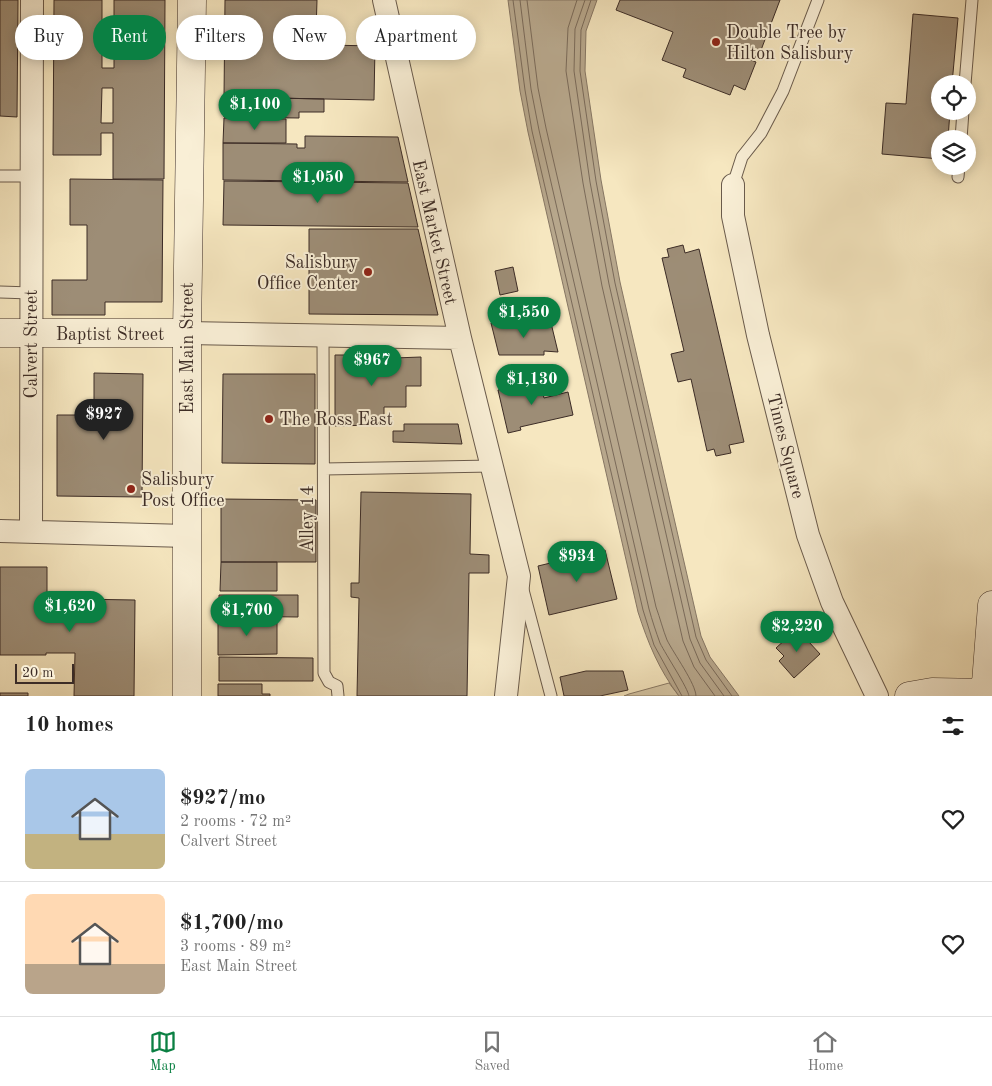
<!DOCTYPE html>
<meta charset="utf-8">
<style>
:root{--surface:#fff;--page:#f6f6f6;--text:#222;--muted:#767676;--line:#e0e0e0;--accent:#0b8043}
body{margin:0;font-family:"Old Standard TT",serif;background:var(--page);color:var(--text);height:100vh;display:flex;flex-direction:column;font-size:19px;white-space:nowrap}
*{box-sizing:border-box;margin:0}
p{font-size:16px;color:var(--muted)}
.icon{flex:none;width:28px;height:28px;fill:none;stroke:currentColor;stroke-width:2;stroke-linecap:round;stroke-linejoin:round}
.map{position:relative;height:696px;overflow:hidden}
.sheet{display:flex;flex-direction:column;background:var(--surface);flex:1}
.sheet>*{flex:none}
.banner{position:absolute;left:15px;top:15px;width:500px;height:45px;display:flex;gap:10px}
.controls{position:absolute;left:931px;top:75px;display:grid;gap:10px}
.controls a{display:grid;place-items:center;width:45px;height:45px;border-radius:50%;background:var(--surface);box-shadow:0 2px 12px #0003;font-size:25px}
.scale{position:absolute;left:15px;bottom:12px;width:59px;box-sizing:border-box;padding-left:5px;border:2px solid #3c2c26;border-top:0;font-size:14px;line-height:18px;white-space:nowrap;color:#3c2c26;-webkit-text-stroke:4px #f9efd6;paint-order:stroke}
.price{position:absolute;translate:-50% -42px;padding:0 11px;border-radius:18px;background:var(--accent);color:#fff;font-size:16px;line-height:32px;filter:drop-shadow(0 1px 2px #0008)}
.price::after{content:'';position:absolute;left:50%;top:30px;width:15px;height:11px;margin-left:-8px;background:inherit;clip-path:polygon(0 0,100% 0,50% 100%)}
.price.selected{background:#222;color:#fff}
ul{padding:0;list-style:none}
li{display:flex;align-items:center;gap:15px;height:125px;padding:0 25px}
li+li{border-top:1px solid var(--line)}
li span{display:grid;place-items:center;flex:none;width:140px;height:100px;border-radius:8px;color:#555}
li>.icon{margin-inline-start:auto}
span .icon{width:60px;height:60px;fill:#fffc;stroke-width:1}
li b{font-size:21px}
h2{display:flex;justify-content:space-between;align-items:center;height:60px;padding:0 25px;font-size:21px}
.pill{padding:0 18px;border-radius:22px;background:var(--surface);box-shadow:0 2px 12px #0003;font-size:18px;line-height:45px}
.pill.selected{background:var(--accent);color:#fff}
.dock{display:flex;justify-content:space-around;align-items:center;height:70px;border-top:1px solid var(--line);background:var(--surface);font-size:14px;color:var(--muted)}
.dock a{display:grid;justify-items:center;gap:2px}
.dock .selected{color:var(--accent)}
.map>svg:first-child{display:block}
</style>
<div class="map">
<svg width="992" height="696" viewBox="0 0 992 696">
<rect width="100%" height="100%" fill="#f6e7c0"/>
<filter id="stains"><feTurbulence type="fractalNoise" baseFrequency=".004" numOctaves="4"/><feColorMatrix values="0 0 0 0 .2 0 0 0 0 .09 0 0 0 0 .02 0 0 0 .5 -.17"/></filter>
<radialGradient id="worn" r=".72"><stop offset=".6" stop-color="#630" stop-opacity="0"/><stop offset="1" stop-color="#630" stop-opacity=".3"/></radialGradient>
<!-- green -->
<path fill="#d6c7a6" stroke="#897a66" d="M669,683l10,13h-55l5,-2z"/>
<!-- water -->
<path fill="#b7a78c" stroke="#867663" d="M508,0h89l-11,31 -1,40 16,109 19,102 81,354 9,21 29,39h-60c-20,-26 -31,-53 -41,-84l-110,-480 -8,-41z"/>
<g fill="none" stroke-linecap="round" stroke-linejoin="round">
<!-- shore -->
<path stroke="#7a6a59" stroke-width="1" d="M513,0l12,90 7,41 111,479 11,35 28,51
M520,0l11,89 8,41 110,479c3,11 7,23 11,34 6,12 28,45 29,53
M527,0l11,88 8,40 110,479c4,11 7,23 11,33 7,14 29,44 29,56
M577,0l-9,28 -2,43 17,112 19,103 81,355 11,26 21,29
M585,0l-10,29 -1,42 16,111 19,102 81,355 10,24 24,33
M591,0l-10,30 -1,41 16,110 19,102 81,354 10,23 26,36"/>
</g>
<!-- building -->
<path fill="#9d8d76" stroke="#3c2c26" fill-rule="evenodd" d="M0,0h18l-1,117 -17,-1z
M54,0h48v68h12v-68h51l-1,179h-51v-46h-12v22h-48zM102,88h11v35h-12z
M225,0h92l-1,32 10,10v3l49,1 -1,54 -150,-3z
M620,0h160l-22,58 -16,-6 -1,4 15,6 -11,28 -11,-5 -4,10 -47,-18 3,-8 -24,-9 11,-28 -57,-22z
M913,14l45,4 -6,66h-12v27h10l-2,28h-8v20l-58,-5 4,-51 20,1z
M224,97l100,2v13h-25v6l-75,-1z
M224,118l62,1v24h-63z
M305,136l93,1 10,45 -185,-2v-37l74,1v4h8z
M70,179l93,1 -1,122h-57v13h-53v-35h35v-55h-17z
M224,181l184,2 10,44 -195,-2z
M309,229h109l20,86 -129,-1z
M683,245l2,8 14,-4 45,193 -15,3 2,8 -15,3 -2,-7 -7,2 -16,-72 -13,3 -7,-28 13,-3 -22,-93 7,-1 -2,-8z
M513,267l5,24 -18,4 -5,-24z
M491,323h60l7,29 -14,-1v4h-45z
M335,355h37l9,3v-2h13v2l27,-1v29h-15v21h-22v14h-12l1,4 -38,1z
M94,373l49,1 -1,123 -85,-1v-81h24v-9h13z
M223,374h92v90l-93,-1z
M540,381l4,17 24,-6 5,23 -53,12 1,3 -13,3 -10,-43z
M404,424h54l4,20 -69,-2v-11h11z
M361,492l110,2 -1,60 19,1v18h-20l-2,123h-110l2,-98 -8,-1v-14h8z
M221,499l95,1v62h-95z
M605,550l12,49 -68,16 -11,-49z
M221,562h56v29h-57z
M0,567h47v50l28,1v-19l60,1 -1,96h-60l1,-43h-29v2h-46z
M219,595h79v22l-79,-1z
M218,620h59v34l-59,1z
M797,629l23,25 -26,24 -15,-17 5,-5 -8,-8z
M219,657l94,1v23h-94z
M586,671h37l5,19 -28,6h-36l-4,-19z
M218,684h44v10h8v2h-52z
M0,693h28v3h-28z"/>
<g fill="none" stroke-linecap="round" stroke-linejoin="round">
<!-- lane casing -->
<g stroke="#6a5b4c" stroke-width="13">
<path id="lane" d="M965,84l7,-84
M961,139l2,-28
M0,176h32
M958,177l1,-11
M733,185l9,-28 19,-24 22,-42 35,-91
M0,292l31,1
M323,336l1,337 5,9 8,4 1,10
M324,469l168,-3
M523,590l28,106"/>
</g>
<!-- street casing -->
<g stroke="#6a5b4c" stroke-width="24">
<path id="street" d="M384,0l76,338 59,238 -13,120
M733,185v31l25,119 50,200 24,67 45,94
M187,333l273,5
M0,531l187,5
M31,532l1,-532"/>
</g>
<!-- secondary casing -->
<g stroke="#3c2c26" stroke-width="29">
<path id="secondary" d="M0,333h187
M187,696v-363l5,-333
M909,696l23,-4 53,1
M985,696l7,-91"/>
</g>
<!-- lane -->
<use href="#lane" stroke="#f9efd6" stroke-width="11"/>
<!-- street -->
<use href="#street" stroke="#f9efd6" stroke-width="22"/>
<!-- secondary -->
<use href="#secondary" stroke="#f9efd6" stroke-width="28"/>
</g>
<!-- markers -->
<g fill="#8f2418" stroke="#f9efd6" stroke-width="2">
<circle cx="716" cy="42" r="5"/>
<circle cx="368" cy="272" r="5"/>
<circle cx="269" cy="419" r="5"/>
<circle cx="131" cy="489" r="5"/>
</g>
<g text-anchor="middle" stroke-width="4" stroke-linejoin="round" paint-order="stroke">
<!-- poi labels -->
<g font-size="18" fill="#3c2c26" stroke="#f9efd6" text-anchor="start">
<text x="726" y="38">Double Tree by<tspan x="726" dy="21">Hilton Salisbury</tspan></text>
<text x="358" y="268" text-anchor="end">Salisbury<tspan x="358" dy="21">Office Center</tspan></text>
<text x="279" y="425">The Ross East</text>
<text x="141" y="485">Salisbury<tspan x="141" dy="21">Post Office</tspan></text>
</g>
<!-- street labels -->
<g font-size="18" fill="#3c2c26" stroke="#f9efd6">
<text transform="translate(435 232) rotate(77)" y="6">East Market Street</text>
<text x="110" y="340">Baptist Street</text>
<text transform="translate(31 344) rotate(-90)" y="6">Calvert Street</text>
<text transform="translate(187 348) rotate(-90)" y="6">East Main Street</text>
<text transform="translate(786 446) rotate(76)" y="6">Times Square</text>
<text transform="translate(307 519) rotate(-90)" y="6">Alley 14</text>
</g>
</g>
<rect width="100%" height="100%" filter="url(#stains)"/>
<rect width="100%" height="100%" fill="url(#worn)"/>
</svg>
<div class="controls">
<a><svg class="icon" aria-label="locate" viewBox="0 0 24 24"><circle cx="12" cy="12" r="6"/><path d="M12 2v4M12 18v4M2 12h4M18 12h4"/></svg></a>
<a><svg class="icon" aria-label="layers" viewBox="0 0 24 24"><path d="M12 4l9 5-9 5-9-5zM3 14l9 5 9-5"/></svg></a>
</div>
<div class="scale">20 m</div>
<b class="price" style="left:255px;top:131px">$1,100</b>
<b class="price" style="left:318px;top:204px">$1,050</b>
<b class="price" style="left:524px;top:339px">$1,550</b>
<b class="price" style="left:372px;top:387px">$967</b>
<b class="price" style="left:532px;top:406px">$1,130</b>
<b class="price selected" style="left:104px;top:441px">$927</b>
<b class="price" style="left:577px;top:583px">$934</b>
<b class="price" style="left:70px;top:633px">$1,620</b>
<b class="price" style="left:247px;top:637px">$1,700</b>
<b class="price" style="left:797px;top:653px">$2,220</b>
<div class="banner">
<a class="pill">Buy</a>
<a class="pill selected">Rent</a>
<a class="pill">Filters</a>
<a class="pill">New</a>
<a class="pill">Apartment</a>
</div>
</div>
<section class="sheet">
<h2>10 homes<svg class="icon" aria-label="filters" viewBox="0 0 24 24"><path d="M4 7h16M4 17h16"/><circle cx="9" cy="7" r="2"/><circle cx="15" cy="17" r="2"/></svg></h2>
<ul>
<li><span style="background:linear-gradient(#a9c7e8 65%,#c2b280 0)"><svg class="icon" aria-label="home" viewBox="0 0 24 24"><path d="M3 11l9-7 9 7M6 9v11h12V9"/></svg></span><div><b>$927/mo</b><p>2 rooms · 72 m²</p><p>Calvert Street</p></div><svg class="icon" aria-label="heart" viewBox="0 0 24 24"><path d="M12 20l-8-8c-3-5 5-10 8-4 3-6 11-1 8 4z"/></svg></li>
<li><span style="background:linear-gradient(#ffd9b3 70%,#b9a48a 0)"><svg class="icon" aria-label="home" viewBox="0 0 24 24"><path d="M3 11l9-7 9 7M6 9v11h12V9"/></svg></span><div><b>$1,700/mo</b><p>3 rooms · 89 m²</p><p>East Main Street</p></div><svg class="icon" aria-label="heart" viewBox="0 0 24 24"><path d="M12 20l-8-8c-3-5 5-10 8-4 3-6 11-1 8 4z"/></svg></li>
</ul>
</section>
<nav class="dock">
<a class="selected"><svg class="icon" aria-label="map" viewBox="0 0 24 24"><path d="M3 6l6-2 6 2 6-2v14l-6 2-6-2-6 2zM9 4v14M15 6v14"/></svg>Map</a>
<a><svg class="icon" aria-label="saved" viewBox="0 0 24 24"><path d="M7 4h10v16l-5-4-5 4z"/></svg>Saved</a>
<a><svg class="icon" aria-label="home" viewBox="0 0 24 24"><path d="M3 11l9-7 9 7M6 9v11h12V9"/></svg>Home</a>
</nav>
